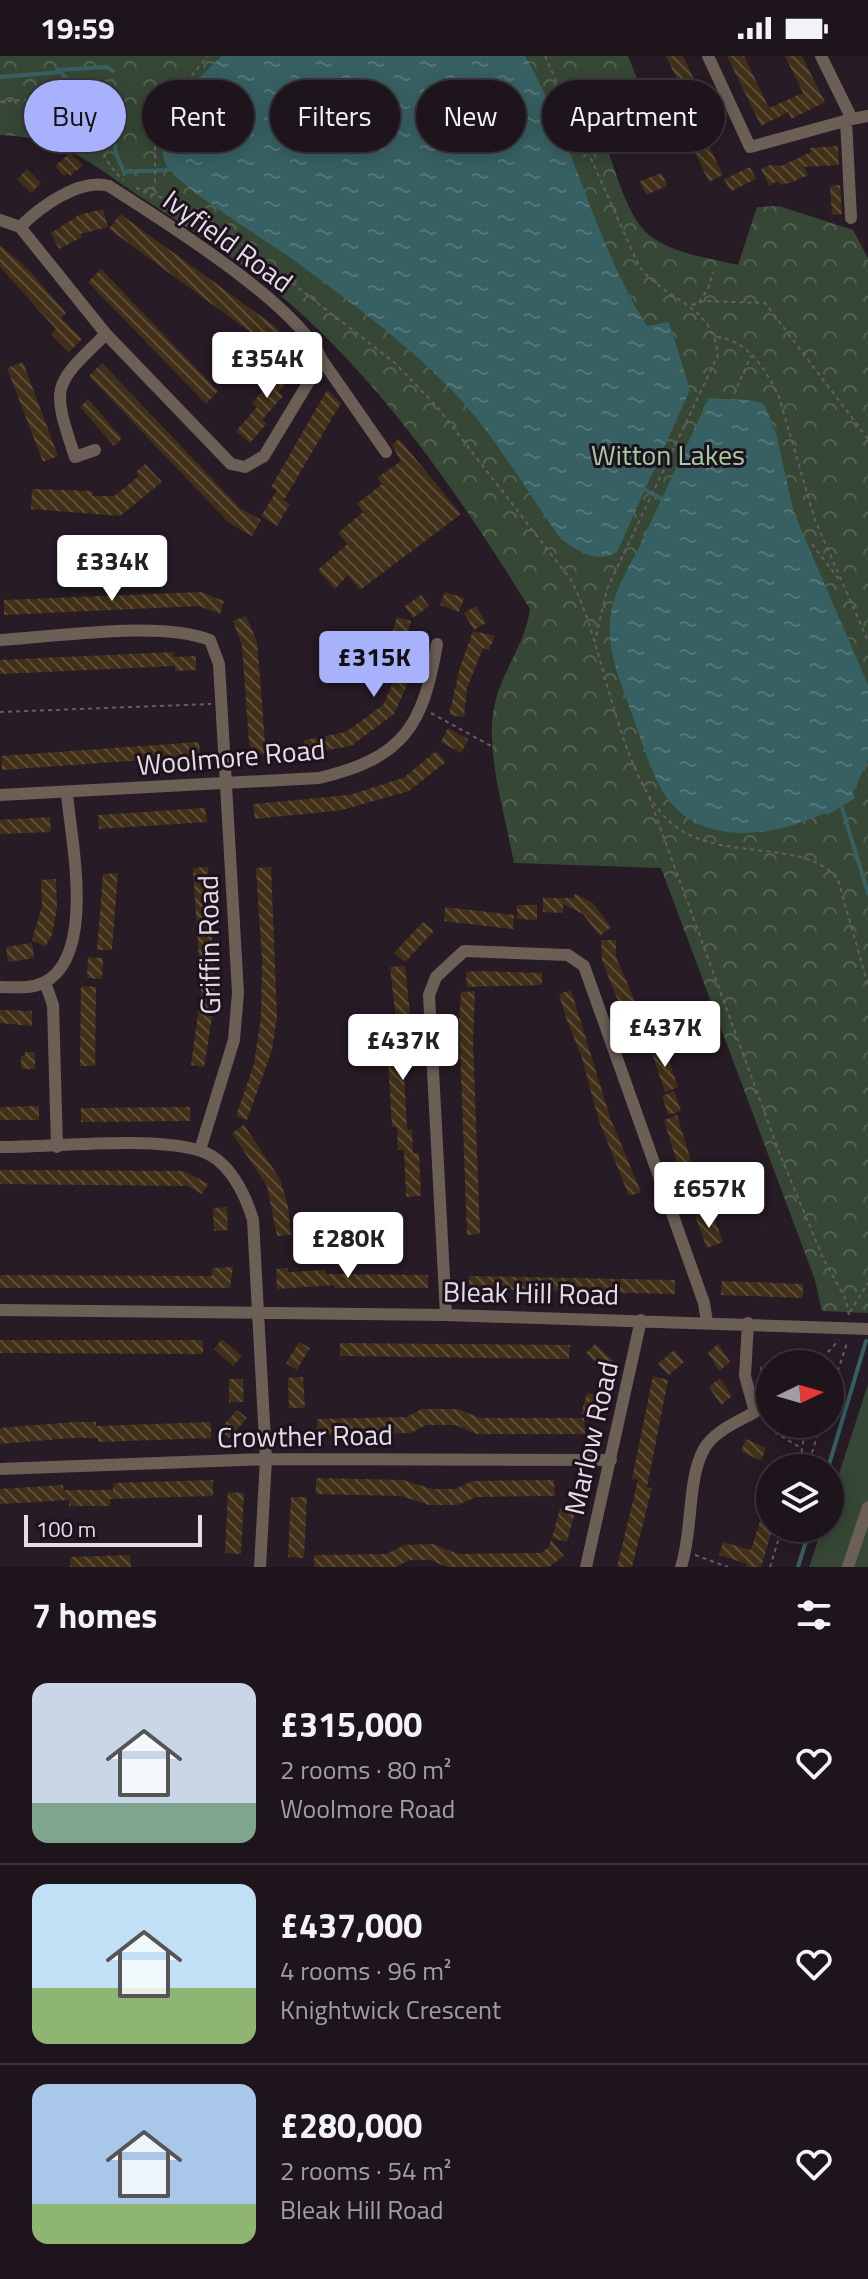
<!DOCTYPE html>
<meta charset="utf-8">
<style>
:root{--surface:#1d141c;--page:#2a2129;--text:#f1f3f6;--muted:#a09ea3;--line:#3b333b;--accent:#a7b1fc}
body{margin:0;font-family:"Titillium Web",sans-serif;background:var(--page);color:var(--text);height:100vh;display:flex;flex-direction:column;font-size:30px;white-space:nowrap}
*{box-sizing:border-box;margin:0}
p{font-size:26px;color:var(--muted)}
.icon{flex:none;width:44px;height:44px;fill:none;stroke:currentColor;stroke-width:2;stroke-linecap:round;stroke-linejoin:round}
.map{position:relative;height:1511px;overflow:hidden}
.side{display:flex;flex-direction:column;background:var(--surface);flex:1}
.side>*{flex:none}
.top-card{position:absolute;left:24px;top:24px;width:820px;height:72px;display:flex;gap:16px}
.needle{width:52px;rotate:85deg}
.fabs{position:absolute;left:756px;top:1294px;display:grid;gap:16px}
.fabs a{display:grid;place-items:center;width:88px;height:88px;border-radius:50%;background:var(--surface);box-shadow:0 4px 20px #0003,0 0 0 2px var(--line);font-size:40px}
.scale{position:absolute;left:24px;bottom:20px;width:178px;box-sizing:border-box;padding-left:8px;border:4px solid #e5dde5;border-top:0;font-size:22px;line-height:28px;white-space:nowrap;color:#e5dde5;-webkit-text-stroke:6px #1d121d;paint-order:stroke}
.price{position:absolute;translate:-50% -68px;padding:0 18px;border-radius:8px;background:#fff;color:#222;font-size:26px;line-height:52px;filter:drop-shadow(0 2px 4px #0008)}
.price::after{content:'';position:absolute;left:50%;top:48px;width:24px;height:18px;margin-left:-12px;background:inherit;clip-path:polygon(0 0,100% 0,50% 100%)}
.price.on{background:var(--accent);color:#111}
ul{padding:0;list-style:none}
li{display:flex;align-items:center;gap:24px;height:200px;padding:0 32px}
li+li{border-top:2px solid var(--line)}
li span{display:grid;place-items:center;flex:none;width:224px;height:160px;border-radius:16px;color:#555}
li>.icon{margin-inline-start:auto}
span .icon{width:96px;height:96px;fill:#fffc;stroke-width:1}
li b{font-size:34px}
h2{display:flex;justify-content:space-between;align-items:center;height:96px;padding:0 32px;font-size:34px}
.tag{padding:0 28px;border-radius:36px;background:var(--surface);box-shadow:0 4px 20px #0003,0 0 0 2px var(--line);font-size:28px;line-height:72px}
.tag.on{background:var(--accent);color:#111}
.status{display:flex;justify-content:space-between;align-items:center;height:56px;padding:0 40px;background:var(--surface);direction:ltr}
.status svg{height:22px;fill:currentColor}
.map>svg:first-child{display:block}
</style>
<div class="status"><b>19:59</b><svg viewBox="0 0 49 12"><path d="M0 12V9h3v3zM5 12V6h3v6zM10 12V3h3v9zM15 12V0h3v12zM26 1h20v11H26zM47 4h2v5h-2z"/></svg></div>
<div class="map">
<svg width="868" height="1511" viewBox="0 0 868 1511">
<defs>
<pattern id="park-crowns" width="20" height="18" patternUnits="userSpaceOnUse" patternTransform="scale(2)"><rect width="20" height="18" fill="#364735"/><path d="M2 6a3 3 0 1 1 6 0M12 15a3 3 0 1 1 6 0" fill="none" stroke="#536152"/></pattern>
<pattern id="water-ripples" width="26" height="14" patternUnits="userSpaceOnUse" patternTransform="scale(2)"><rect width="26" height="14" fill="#376062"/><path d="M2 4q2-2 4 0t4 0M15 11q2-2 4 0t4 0" fill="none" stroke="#547678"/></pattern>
<pattern id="building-back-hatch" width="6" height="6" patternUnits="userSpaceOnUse" patternTransform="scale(2)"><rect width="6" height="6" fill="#413017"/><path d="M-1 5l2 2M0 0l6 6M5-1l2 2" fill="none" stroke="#5c4e39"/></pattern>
</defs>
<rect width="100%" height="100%" fill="#271b26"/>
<!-- park -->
<path fill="url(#park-crowns)" d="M0,0h628l27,68 -50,19c11,27 21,72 43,91 23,20 63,24 90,31l19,-58 22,-1 74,24 15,28v1055l-46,-2 -7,-31 -154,-412 -147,-5c-8,-45 -29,-111 -20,-155 6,-35 31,-62 36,-99 -67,-108 -140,-216 -235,-301 -46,-41 -97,-74 -148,-107 -53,-34 -80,-64 -147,-66z"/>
<!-- garden -->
<path fill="#364735" d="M868,1328v183h-59l13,-39h8v-26z"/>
<!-- water -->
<path fill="url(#water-ripples)" d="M222,0h303c50,87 70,188 122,270l22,-4 21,68 -73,162c-22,12 -39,-1 -57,-14 -32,-45 -62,-97 -99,-138 -48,-52 -105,-94 -162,-136 -25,-19 -125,-79 -134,-101 -14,-40 31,-83 57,-107z
M709,342c15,2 44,0 55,6l12,29 18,80 74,172v75l-15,32 2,6 -28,17 -3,-2c-47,23 -121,35 -157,-15 -17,-25 -25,-57 -35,-84 -13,-36 -28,-68 -20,-106 5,-23 20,-46 30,-67 22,-48 45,-95 67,-143z"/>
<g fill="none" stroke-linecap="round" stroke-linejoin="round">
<!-- stream -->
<path stroke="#376062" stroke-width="4" d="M57,14l50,-3 6,4
M0,21l60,-5 51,47 5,34 8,19 45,-2
M646,434l16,9
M842,752l26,85
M828,1412l38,-127
M798,1511l12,-39"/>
</g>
<!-- building -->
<path fill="url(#building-back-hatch)" d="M666,0h17l26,55 -14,7z
M727,0h17l25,52 34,-15 -18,-37h17l23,46 -34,17 -3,-7 -27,14z
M698,66l25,53 -14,7 -25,-53z
M838,90l1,19 -35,2 4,8 -15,7 -13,3 -2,-4 -9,5 -8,-17 9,-4 11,1 30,-14 -1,-4z
M70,97l13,12 -13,11 -2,-3 -4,3 -9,-10z
M750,111l6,12 -25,12 -7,-12z
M27,113l14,14 -10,10 -14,-14z
M662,117l5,13 -21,9 -6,-14z
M840,129l2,29 -10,1 -2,-29z
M103,153l5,18 -28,7 2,3 -23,12 -8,-16 28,-18z
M120,158l160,116 -12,15 -159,-116z
M0,189l29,25 37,43 -5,5 21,21 -13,13 -18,-18 5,-5 -56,-62z
M101,213l117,122 -12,13 -118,-122z
M285,301l14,12 -21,23 5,4 -21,24 5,3 -17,20 -14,-12 21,-24 -5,-4 21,-23 -5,-5z
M23,306l35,94 -15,6 -36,-94z
M102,307l138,145 21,12 -9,16 -23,-13 -140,-147z
M327,334l14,13 -57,97 6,4 -13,22 -16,-10 16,-26 -6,-3z
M88,343l34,39 -8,8 -34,-39z
M399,383l62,75 -101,76 -12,-15 -13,14 -17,-19 29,-26 -9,-11 25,-21 -6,-8 25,-20 -5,-6 24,-17 -9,-16z
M145,408l17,18 -42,34 -89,-7 1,-20 61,2 -1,5h22l25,-20 -3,-4z
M201,536l23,9 -4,13 -21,-8 -195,9v-15z
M445,536l19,6 -5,14 -19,-7z
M421,539l8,11 -16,12 -8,-12z
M476,550l10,17 -12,7 -10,-17z
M246,560l11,26 9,112 -14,1 -3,-12 -7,-98 -9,-24z
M397,561l14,4 -6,20 8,30 -19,43 -43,32 -46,8 -1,-14 42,-8 37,-27 15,-34 -8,-30z
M473,575l22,5 -6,14 -6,-2 -16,40 -3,29 -15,-2 11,-48z
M173,596l1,5 22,-1v14l-21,1v-5l-175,8v-14z
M448,672l20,11 -7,14 -20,-11z
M199,686l1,14 -198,14 -1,-14z
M436,695l10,11 -37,29 -67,19 -87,9 -2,-15 96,-9 54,-17z
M205,752l2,14 -108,7 -1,-14z
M50,761l1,15 -51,2v-14z
M208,811l7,133 -11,67 -13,-2 10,-73 -8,-124z
M271,811l6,150 -5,33 -25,70 -11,-4 18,-52 7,-47 1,-56 -6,-93z
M118,817l-6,77h-15l6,-76z
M56,823l1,28 -5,28 -7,12 -13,-7 10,-34 -1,-26z
M575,838l18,9 18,24 -11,9 -17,-22 -20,-10v9l-20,-1v-14h30z
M517,849h20v15l-20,-1z
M445,851l69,8 -1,14 -69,-8z
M423,866l11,9 -29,31 -11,-9z
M601,884h15v17l29,68 -13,4 -8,-22 -3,1 -19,-47z
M32,887l2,15 -26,4 -2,-15z
M88,901l15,1 -1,21 -15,-1z
M405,910l7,66h-5l1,24h-5l4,74 5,-1 1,24h6l2,43 -15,1 -2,-47h-6l-1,-23h-5l-4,-67h6l-1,-24h5l-8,-69z
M480,915l62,2v12l-75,2 -1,-15z
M81,930l15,1 -1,79h-15z
M571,934l40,130 30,72 -12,4 -30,-75 -17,-63 -17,-43 -6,-21z
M475,935l-2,50 7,193 -13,1 -8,-214 2,-29z
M0,954l32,1v15l-32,-3z
M651,970l6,19 -12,5 -7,-20z
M664,990l14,41 -13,5 -14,-42z
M25,996h10v17h-14v-13h4z
M674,1035l7,20 -13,4 -6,-19z
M39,1050v14h-39v-13z
M190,1051v14l-109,1v-14z
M677,1059l22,72 -13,5 -22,-72z
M244,1069l36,54 8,27 3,29 -14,1 -10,-50 -35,-53z
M0,1114l184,1 24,13 -6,10 -15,-8 -187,-2z
M227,1151l1,23 -14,1 -1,-23z
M705,1156l2,4 5,-3 11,29 -16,6 -12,-32z
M233,1211l-3,21h-230v-13l212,1v-8z
M288,1212v4l37,-2 1,4 102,1v13h-94v-3l-57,4 -1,-20z
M469,1220l206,4v14l-206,-5z
M722,1225l81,3v14l-82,-3z
M222,1283l20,17 -9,10 -19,-17z
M0,1284h203v14l-203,-1z
M299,1286l11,6 -13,22 -11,-7z
M340,1287l230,2 -1,14 -229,-3z
M595,1288l19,18 -9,10 -19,-19z
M718,1288l12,18 -11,9 -11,-18z
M674,1294l10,12 -15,13 -11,-11z
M760,1310l10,1v29h-10z
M653,1320l15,4 -21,107 5,1 -20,79h-15l21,-87 -6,-1z
M303,1321l2,31h-16l-1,-30z
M720,1322l12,18 -11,9 -12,-18z
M229,1323h14l1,23h-15z
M587,1337l14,3 -4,21 -16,-3z
M422,1353h36l22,9h104l1,16h-108l-22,-9h-29l-15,8 -94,2v-16l90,-2z
M237,1354l10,8 -18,20 -9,-9z
M75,1366h21v4l115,-4v16l-113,4v-4h-26l-72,6v-16z
M746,1383l20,9 -5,13 -20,-10z
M316,1422l87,2 29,9h23l17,-8 82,-1 1,16 -79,1 -18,8h-29l-28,-9 -85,-2z
M213,1424v16l-103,3v7h-41v-6l-69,4v-15l63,-4 1,5h49v-7z
M228,1436l16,1 -3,61 -16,-1z
M768,1439l2,33h3l-12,39h-15l1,-3 -28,-9 4,-13 28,8z
M291,1441h16l-3,61 -16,-1z
M560,1452l15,4 -8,30 -15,-4z
M551,1483l13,17 -15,11h-102l-17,-7h-20l-15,7h-81v-12l72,-1 19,-9 28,-1 25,10 83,-1 8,-6z
M130,1499l1,12h-61v-10z"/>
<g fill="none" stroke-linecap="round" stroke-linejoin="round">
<!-- path -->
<path stroke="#675c66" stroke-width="2" stroke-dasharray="4 4" stroke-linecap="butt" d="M545,0l94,210c28,37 73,37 79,89l-111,234 -12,52
M0,46c39,-5 77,-2 97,37 8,16 12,30 27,41
M136,132l43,16 51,31 165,128 43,45 133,172c35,66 45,192 99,242 45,42 136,14 168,58l30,105
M151,142l4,-16v-62l53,-64
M699,246l9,-13 5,-17
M692,249l13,-4 60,2 103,136
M717,281c32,4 49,33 62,60l36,123 53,121
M734,338l17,-38
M812,488l29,38
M0,656l211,-8
M431,657l62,34
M649,741l130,355 44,106 23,42 3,16
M850,1256l18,-29
M817,1308l22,-24
M830,1338l17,-51
M780,1368l-4,9 25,15
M799,1412l7,-44
M807,1412l14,-44
M695,1499l33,12
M770,1511l12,-39"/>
<!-- minor -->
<path stroke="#6b5f56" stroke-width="12" d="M708,0l42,91 102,-28
M821,0l31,63 16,-3
M846,64l5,98
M0,164l20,7 86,107 125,130 14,3 19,-11 58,-96c-25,-57 -158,-138 -213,-174 -30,-8 -69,21 -89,41
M322,304l64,92
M95,394l-20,7c-24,-72 -23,-71 31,-123
M0,584c56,-3 160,-20 210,0l9,24 19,329 -4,47 -34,110
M0,739l319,-17c85,-20 104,-52 118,-134
M45,926l8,23 4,142
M0,931c15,0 30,2 43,-4 54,-26 28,-143 24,-189
M0,1091c54,0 149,-11 198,3 30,8 47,43 55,70l13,239 -6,108
M0,1254l446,5 422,14
M446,1259l-17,-320 7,-18 28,-26 104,4 16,11 120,337 3,19
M0,1413l266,-10 345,1
M586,1511l55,-247
M681,1511c12,-35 6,-88 23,-118 10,-18 35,-28 51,-37l-10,-36 3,-53
M848,1511l20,-60"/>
</g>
<g text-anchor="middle" stroke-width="6" stroke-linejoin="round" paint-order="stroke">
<!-- street labels -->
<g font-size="28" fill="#e5dde5" stroke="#1d121d">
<text transform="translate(228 185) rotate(36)" y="10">Ivyfield Road</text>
<text transform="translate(231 701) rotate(-5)" y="10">Woolmore Road</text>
<text transform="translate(209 889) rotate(-91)" y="10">Griffin Road</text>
<text transform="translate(531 1237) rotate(1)" y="10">Bleak Hill Road</text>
<text transform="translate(305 1380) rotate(-1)" y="10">Crowther Road</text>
<text transform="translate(591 1382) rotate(-77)" y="10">Marlow Road</text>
</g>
<!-- park labels -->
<g font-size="28" fill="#a4cea2" stroke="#1d121d">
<text x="668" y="409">Witton Lakes</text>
</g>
</g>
</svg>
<div class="fabs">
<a><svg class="needle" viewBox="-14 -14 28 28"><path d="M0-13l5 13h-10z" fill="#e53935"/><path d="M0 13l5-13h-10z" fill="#a09ea3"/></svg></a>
<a><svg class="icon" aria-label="layers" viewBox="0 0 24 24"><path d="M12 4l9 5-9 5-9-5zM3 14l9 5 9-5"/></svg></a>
</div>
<div class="scale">100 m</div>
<b class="price" style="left:267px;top:344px">£354K</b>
<b class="price" style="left:112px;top:547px">£334K</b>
<b class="price on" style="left:374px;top:643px">£315K</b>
<b class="price" style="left:665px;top:1013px">£437K</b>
<b class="price" style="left:403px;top:1026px">£437K</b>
<b class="price" style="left:709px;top:1174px">£657K</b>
<b class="price" style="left:348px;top:1224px">£280K</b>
<div class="top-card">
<a class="tag on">Buy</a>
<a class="tag">Rent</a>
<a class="tag">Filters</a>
<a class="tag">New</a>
<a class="tag">Apartment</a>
</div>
</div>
<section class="side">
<h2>7 homes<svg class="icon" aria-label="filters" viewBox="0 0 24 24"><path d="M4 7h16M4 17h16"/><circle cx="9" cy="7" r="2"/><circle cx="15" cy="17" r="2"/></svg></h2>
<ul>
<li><span style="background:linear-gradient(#c9d6e8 75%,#7fa58c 0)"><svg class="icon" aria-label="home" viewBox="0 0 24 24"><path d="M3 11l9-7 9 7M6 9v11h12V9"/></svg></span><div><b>£315,000</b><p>2 rooms · 80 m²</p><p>Woolmore Road</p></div><svg class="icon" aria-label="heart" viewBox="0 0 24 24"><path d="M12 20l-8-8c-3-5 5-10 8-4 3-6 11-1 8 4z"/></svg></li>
<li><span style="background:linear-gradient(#bfe0f5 65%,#8fb573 0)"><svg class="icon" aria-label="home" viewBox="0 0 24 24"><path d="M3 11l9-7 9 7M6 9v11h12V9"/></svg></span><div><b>£437,000</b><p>4 rooms · 96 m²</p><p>Knightwick Crescent</p></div><svg class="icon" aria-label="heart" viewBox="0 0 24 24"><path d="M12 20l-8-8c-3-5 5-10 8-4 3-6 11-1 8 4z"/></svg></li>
<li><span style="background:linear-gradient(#a9c7e8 75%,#8fb573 0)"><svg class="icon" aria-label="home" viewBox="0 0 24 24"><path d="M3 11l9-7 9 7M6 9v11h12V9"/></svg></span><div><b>£280,000</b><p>2 rooms · 54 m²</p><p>Bleak Hill Road</p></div><svg class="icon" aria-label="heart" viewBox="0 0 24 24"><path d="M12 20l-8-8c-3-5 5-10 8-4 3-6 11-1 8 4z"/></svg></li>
</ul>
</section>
